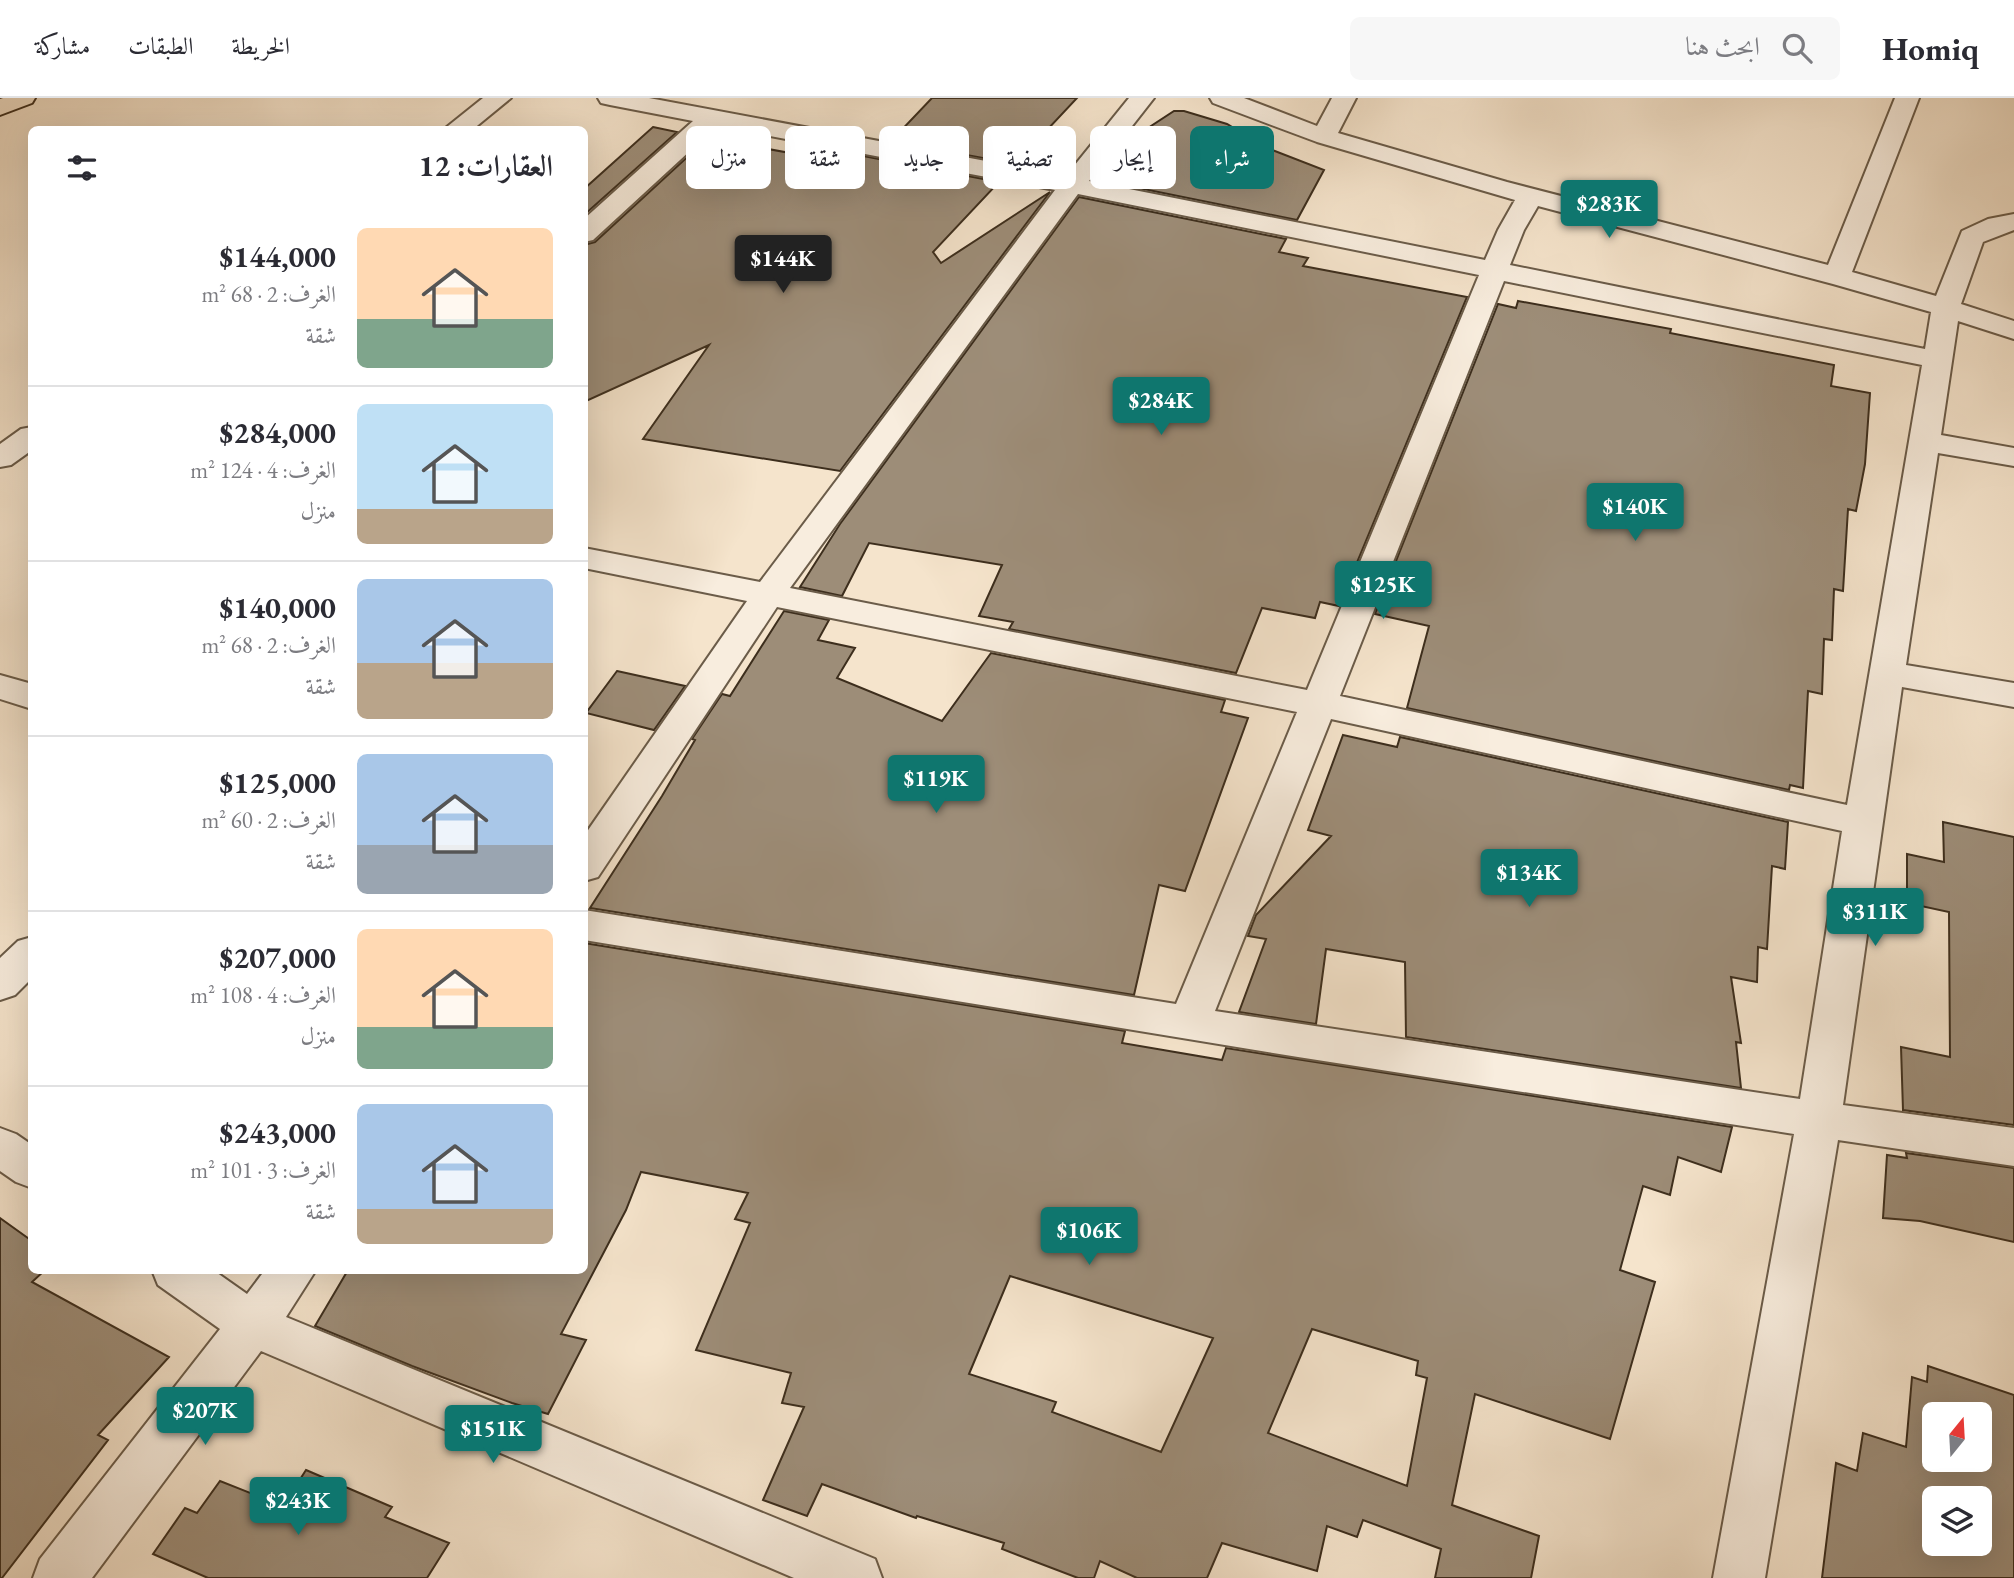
<!DOCTYPE html>
<html lang="ar">
<meta charset="utf-8">
<style>
:root{--surface:#fff;--page:#f7f7f7;--text:#2b2b33;--muted:#7c7c81;--line:#e1e1e2;--accent:#0f766e}
body{margin:0;font-family:"EB Garamond",Amiri,serif;background:var(--page);color:var(--text);direction:rtl;height:100vh;display:flex;flex-direction:column;font-size:26px;white-space:nowrap}
*{box-sizing:border-box;margin:0}
p{font-size:23px;color:var(--muted)}
.icon{flex:none;width:38px;height:38px;fill:none;stroke:currentColor;stroke-width:2;stroke-linecap:round;stroke-linejoin:round}
.map{position:relative;flex:1;overflow:hidden;direction:ltr}
.details{position:absolute;left:28px;top:28px;width:560px;height:1148px;display:flex;flex-direction:column;background:var(--surface);border-radius:10px;box-shadow:0 7px 28px #0002;direction:rtl}
.details>*{flex:none}
.top-card{position:absolute;left:609px;top:28px;width:665px;height:63px;direction:rtl;display:flex;gap:14px}
.needle{width:46px;rotate:18deg}
.controls{position:absolute;left:1922px;top:1304px;display:grid;gap:14px}
.controls a{display:grid;place-items:center;width:70px;height:70px;border-radius:10px;background:var(--surface);box-shadow:0 7px 28px #0002;font-size:35px}
.price{position:absolute;translate:-50% -60px;padding:0 16px;border-radius:7px;background:var(--accent);color:#fff;font-size:23px;line-height:46px;filter:drop-shadow(0 2px 4px #0008)}
.price::after{content:'';position:absolute;left:50%;top:42px;width:21px;height:16px;margin-left:-10px;background:inherit;clip-path:polygon(0 0,100% 0,50% 100%)}
.price.current{background:#222;color:#fff}
ul{padding:0;list-style:none}
li{display:flex;align-items:center;gap:21px;height:175px;padding:0 35px}
li+li{border-top:2px solid var(--line)}
li span{display:grid;place-items:center;flex:none;width:196px;height:140px;border-radius:10px;color:#555}
li>.icon{margin-inline-start:auto}
span .icon{width:84px;height:84px;fill:#fffc;stroke-width:1}
li b{font-size:30px}
h2{display:flex;justify-content:space-between;align-items:center;height:84px;padding:0 35px;font-size:30px}
.chip{padding:0 24px;border-radius:10px;background:var(--surface);box-shadow:0 7px 28px #0002;font-size:24px;line-height:63px}
.chip.current{background:var(--accent);color:#fff}
header{display:flex;align-items:center;gap:42px;box-sizing:border-box;height:98px;padding:0 35px;background:var(--surface);border-bottom:2px solid var(--line)}
header strong{font-size:33px}
nav{display:flex;gap:38px;margin-inline-start:auto;font-size:24px}
.search{width:490px;height:63px;background:var(--page);display:flex;align-items:center;gap:18px;box-sizing:border-box;padding:0 24px;border-radius:10px;color:var(--muted);font-size:26px}
.map>svg:first-child{display:block}
</style>
<header>
<strong>Homiq</strong>
<div class="search"><svg class="icon" aria-label="search" viewBox="0 0 24 24"><circle cx="10" cy="10" r="6"/><path d="M15 15l6 6"/></svg>ابحث هنا</div>
<nav><a>الخريطة</a><a>الطبقات</a><a>مشاركة</a></nav>
</header>
<div class="map">
<svg width="2014" height="1480" viewBox="0 0 2014 1480">
<rect width="100%" height="100%" fill="#f5e4cc"/>
<filter id="stains"><feTurbulence type="fractalNoise" baseFrequency=".00286" numOctaves="4"/><feColorMatrix values="0 0 0 0 .2 0 0 0 0 .09 0 0 0 0 .02 0 0 0 .5 -.17"/></filter>
<radialGradient id="worn" r=".72"><stop offset=".6" stop-color="#630" stop-opacity="0"/><stop offset="1" stop-color="#630" stop-opacity=".3"/></radialGradient>
<!-- building -->
<path fill="#9d8d78" stroke="#3d2e1d" stroke-width="2" fill-rule="evenodd" d="M932,0h145l-62,66 -124,-23z
M1174,13h10l43,13 40,24 57,22 -27,50 -203,-41 25,-32z
M653,29l24,5 -93,83v-26z
M708,40l142,26 8,-9 141,27 -66,70 8,11 109,-71 -210,279 -197,-32 66,-94 -125,57v-157l11,-3z
M1079,99l207,42 -7,13 29,6 -5,8 164,31 -128,309 -19,-4 -5,16 -53,-10 -26,65 -227,-44 4,-7 -34,-6 23,-51 -133,-22 -27,53 -42,-9 40,-63z
M1518,203l153,28 -1,4 164,32 -3,21 39,7 -5,71 -9,47 -8,-2 -5,82 -9,-2 -2,51 -8,-1 -2,55 -14,-3 -5,97 -13,-3 -1,5 -382,-82 22,-82 -54,-12 123,-310 18,4z
M784,513l45,9 -11,20 37,8 -18,30 105,43 49,-68 234,47 -4,12 27,6 -63,173 -26,-6 -25,110 -544,-87 72,-112 33,-56 -3,-1 30,-45 8,2z
M617,573l68,15 -31,44 -68,-17z
M1343,637l54,12 3,-10 388,85 -3,47 -13,-3 -5,83 -9,-2 -1,35 -26,-5 10,66 -5,-1 5,46 -335,-51 -1,-75 -79,-13 -10,75 -77,-12 27,-73 -18,-3 8,-21 75,-79 -23,-6z
M1943,724l71,15v288l-111,-15 -2,-63 49,10 -1,-145 -42,-9v-49l37,8z
M584,845l541,88 -3,12 100,17 4,-12 506,79 -11,45 -43,-15 -8,38 -27,-9 -23,84 35,12 -45,157 -135,-45 -23,111 87,31 -8,42h-96l6,-29 -78,-29 -6,17 -30,-11 -10,45 -95,-28 -15,35h-70l-37,-17 -6,17h-16l-76,-29 2,-6 -87,-27 -1,2 -94,-34 -15,32 -44,-16 41,-93 -22,-4 9,-30 -95,-23 54,-127 -15,-4 13,-26 -107,-21 -15,38 -65,124 25,6 -38,74 -36,-11 -100,-37 -97,-40 33,-56h236zM1010,1178l203,62 -52,114 -109,-40 4,-10 -87,-28zM1312,1231l106,32 -2,14 11,3 -20,108 -139,-53z
M1906,1055l108,15v74l-94,-21 -37,-3 4,-63 20,3z
M0,1120l32,23v29h13l-13,12 137,75 -71,78 10,5 -106,138h-2z
M1928,1268l86,29v183h-192l14,-115 21,8 6,-38 43,14 6,-70 15,5zM1934,1316h45v46h-45zM1934,1400h45v46h-45z
M306,1372l86,37 -7,10 64,26 -22,35h-219l-55,-24 32,-46 12,5 23,-32 63,25z"/>
<g fill="none" stroke-linecap="round" stroke-linejoin="round">
<!-- minor casing -->
<g stroke="#6b5c49" stroke-width="4">
<path id="minor" d="M483,0h28l-39,32h-29z
M598,0h51l417,78 63,-78h25l-65,83 396,79 13,-30 17,-30 -198,-58 -104,-39 -3,-5h34l73,28 15,-28h24l-18,35 169,49 321,83 67,-167h24l-67,174 84,24 26,-65 26,-12 26,-5v16l-31,12 -22,62 53,17v18l-56,-18 -17,114 73,13v18l-76,-13 -32,212 108,18v24l-112,-20 -59,418 171,23v38l-176,-26 -73,438h-52l81,-444 -496,-77 -714,-117v-30l592,94 121,-292 -520,-105 -179,270 -14,4v-45l163,-235 -163,-33v-20l176,34 295,-392 -338,-64 -124,114 -9,2v-23l109,-98 -83,-16 -9,-2zM1078,96l401,81 -172,415 -517,-102zM1538,108l295,78 98,28 -6,37 -415,-84 14,-35zM1504,183l418,84 -75,440 -507,-109zM1331,621l511,112 -42,268 -585,-88z
M32,329v23l-21,15 -11,2v-23l21,-15z
M0,577l32,9v25l-32,-10z
M32,839v41l-17,17 -15,5v-42l18,-17z
M0,1030l16,6 16,11v43l-16,-6 -16,-11z
M152,1172h61l34,24 18,-24h51l-30,47 589,242 7,19h-88l-533,-227 -169,227h-59l7,-19 180,-230 -62,-44z"/>
</g>
<!-- major casing -->
<g stroke="#3d2e1d" stroke-width="4">
<path id="major" d="M3,0h32l-3,5 -32,12v-16z"/>
</g>
<!-- minor -->
<use href="#minor" fill="#f8edde" fill-rule="evenodd"/>
<!-- major -->
<use href="#major" fill="#f5e4cc" fill-rule="evenodd"/>
</g>
<rect width="100%" height="100%" filter="url(#stains)"/>
<rect width="100%" height="100%" fill="url(#worn)"/>
</svg>
<div class="controls">
<a><svg class="needle" viewBox="-14 -14 28 28"><path d="M0-13l5 13h-10z" fill="#e53935"/><path d="M0 13l5-13h-10z" fill="#7c7c81"/></svg></a>
<a><svg class="icon" aria-label="layers" viewBox="0 0 24 24"><path d="M12 4l9 5-9 5-9-5zM3 14l9 5 9-5"/></svg></a>
</div>
<b class="price" style="left:1609px;top:142px">$283K</b>
<b class="price current" style="left:783px;top:197px">$144K</b>
<b class="price" style="left:1161px;top:339px">$284K</b>
<b class="price" style="left:1635px;top:445px">$140K</b>
<b class="price" style="left:1383px;top:523px">$125K</b>
<b class="price" style="left:936px;top:717px">$119K</b>
<b class="price" style="left:1529px;top:811px">$134K</b>
<b class="price" style="left:1875px;top:850px">$311K</b>
<b class="price" style="left:1089px;top:1169px">$106K</b>
<b class="price" style="left:205px;top:1349px">$207K</b>
<b class="price" style="left:493px;top:1367px">$151K</b>
<b class="price" style="left:298px;top:1439px">$243K</b>
<div class="top-card">
<a class="chip current">شراء</a>
<a class="chip">إيجار</a>
<a class="chip">تصفية</a>
<a class="chip">جديد</a>
<a class="chip">شقة</a>
<a class="chip">منزل</a>
</div>
<section class="details">
<h2>العقارات: 12<svg class="icon" aria-label="filters" viewBox="0 0 24 24"><path d="M4 7h16M4 17h16"/><circle cx="9" cy="7" r="2"/><circle cx="15" cy="17" r="2"/></svg></h2>
<ul>
<li><span style="background:linear-gradient(#ffd9b3 65%,#7fa58c 0)"><svg class="icon" aria-label="home" viewBox="0 0 24 24"><path d="M3 11l9-7 9 7M6 9v11h12V9"/></svg></span><div><b>$144,000</b><p>الغرف: 2 · 68 m²</p><p>شقة</p></div></li>
<li><span style="background:linear-gradient(#bfe0f5 75%,#b9a48a 0)"><svg class="icon" aria-label="home" viewBox="0 0 24 24"><path d="M3 11l9-7 9 7M6 9v11h12V9"/></svg></span><div><b>$284,000</b><p>الغرف: 4 · 124 m²</p><p>منزل</p></div></li>
<li><span style="background:linear-gradient(#a9c7e8 60%,#b9a48a 0)"><svg class="icon" aria-label="home" viewBox="0 0 24 24"><path d="M3 11l9-7 9 7M6 9v11h12V9"/></svg></span><div><b>$140,000</b><p>الغرف: 2 · 68 m²</p><p>شقة</p></div></li>
<li><span style="background:linear-gradient(#a9c7e8 65%,#9aa5b1 0)"><svg class="icon" aria-label="home" viewBox="0 0 24 24"><path d="M3 11l9-7 9 7M6 9v11h12V9"/></svg></span><div><b>$125,000</b><p>الغرف: 2 · 60 m²</p><p>شقة</p></div></li>
<li><span style="background:linear-gradient(#ffd9b3 70%,#7fa58c 0)"><svg class="icon" aria-label="home" viewBox="0 0 24 24"><path d="M3 11l9-7 9 7M6 9v11h12V9"/></svg></span><div><b>$207,000</b><p>الغرف: 4 · 108 m²</p><p>منزل</p></div></li>
<li><span style="background:linear-gradient(#a9c7e8 75%,#b9a48a 0)"><svg class="icon" aria-label="home" viewBox="0 0 24 24"><path d="M3 11l9-7 9 7M6 9v11h12V9"/></svg></span><div><b>$243,000</b><p>الغرف: 3 · 101 m²</p><p>شقة</p></div></li>
</ul>
</section>
</div>
